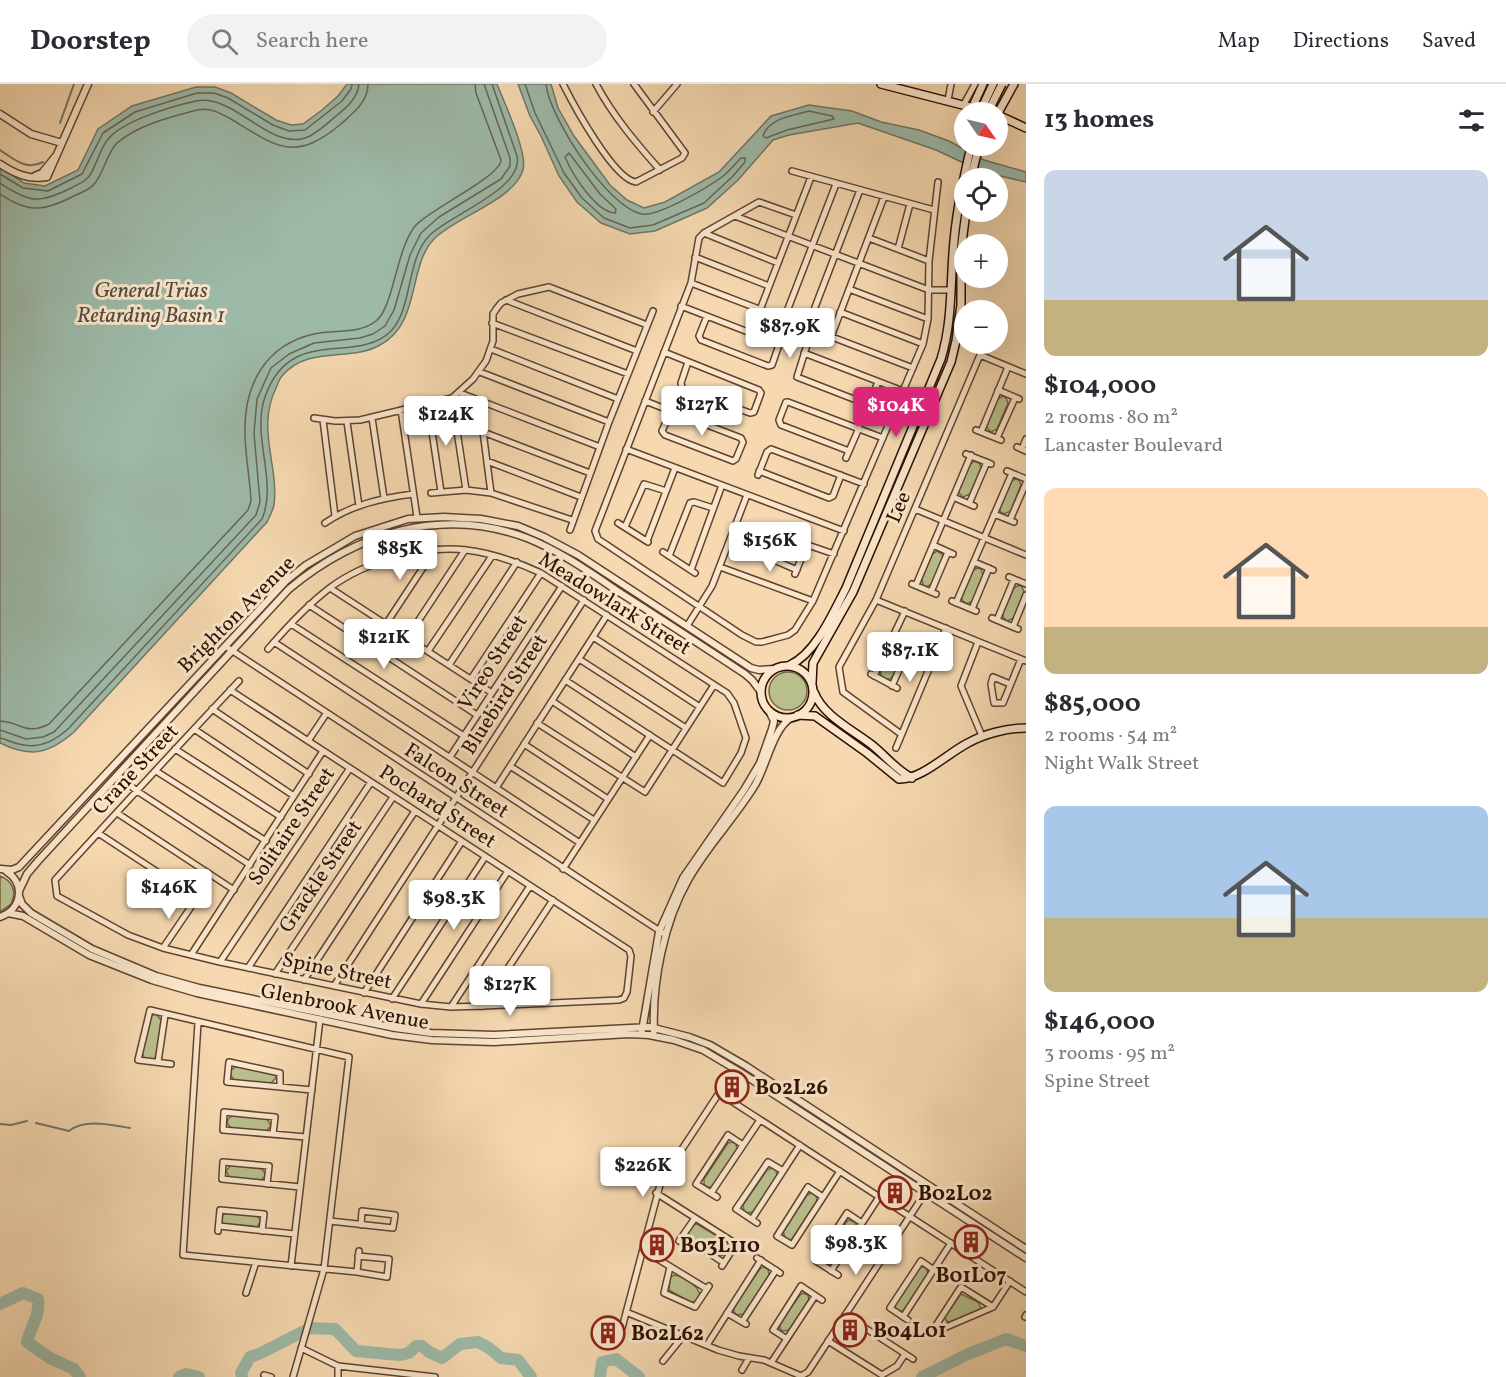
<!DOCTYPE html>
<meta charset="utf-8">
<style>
:root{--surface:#fff;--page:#f2f2f3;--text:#2b2b33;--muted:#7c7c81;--line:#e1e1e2;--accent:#db2777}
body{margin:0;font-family:Vollkorn,serif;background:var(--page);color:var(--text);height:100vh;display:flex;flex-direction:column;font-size:22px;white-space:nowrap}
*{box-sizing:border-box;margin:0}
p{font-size:20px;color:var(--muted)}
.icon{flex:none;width:33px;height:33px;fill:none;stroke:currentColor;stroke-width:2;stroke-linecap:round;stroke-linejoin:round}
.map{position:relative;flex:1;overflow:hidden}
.drawer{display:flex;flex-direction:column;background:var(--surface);width:480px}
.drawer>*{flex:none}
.needle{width:39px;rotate:124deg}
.tools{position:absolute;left:954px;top:18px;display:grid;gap:12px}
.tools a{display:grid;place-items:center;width:54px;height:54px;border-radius:50%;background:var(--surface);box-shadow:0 6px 24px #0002;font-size:30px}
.price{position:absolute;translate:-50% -51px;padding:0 14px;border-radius:6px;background:#fff;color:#222;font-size:20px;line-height:39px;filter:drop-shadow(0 2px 3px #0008)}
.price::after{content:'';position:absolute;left:50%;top:36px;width:18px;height:14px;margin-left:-9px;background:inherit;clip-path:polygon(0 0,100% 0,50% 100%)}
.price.active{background:var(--accent);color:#fff}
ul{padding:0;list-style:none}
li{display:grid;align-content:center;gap:12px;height:318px;padding:0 18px}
li span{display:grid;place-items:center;height:186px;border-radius:12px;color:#555}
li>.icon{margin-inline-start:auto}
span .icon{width:108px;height:108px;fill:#fffc;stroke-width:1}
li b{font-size:26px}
h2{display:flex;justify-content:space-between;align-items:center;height:72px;padding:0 18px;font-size:26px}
header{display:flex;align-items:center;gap:36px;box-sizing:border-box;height:84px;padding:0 30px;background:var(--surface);border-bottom:2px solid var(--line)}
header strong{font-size:28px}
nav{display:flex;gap:33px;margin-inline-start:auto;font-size:21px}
.search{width:420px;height:54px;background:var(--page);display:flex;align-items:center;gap:15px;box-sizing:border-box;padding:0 21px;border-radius:33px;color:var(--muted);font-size:22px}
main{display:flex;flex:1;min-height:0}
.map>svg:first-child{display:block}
</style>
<header>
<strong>Doorstep</strong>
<div class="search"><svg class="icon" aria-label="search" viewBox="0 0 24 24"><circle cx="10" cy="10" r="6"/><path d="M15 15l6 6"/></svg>Search here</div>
<nav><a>Map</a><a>Directions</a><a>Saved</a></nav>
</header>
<main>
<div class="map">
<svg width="1026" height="1293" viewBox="0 0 1026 1293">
<rect width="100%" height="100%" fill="#f6d9b1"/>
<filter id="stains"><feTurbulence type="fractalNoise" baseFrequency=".00333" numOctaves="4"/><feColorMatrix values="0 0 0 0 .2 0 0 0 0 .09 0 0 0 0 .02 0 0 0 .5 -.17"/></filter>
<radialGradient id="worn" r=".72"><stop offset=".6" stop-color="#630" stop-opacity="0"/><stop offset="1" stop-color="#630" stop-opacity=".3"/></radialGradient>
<!-- green -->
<path fill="#b9c08e" stroke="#746848" stroke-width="1.5" d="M1003,312l3,2 2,5 -11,26 -6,3 -4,-4v-3l11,-26z
M975,377l5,3 1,4 -11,26 -7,3 -4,-4v-3l11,-26z
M1016,395l3,1 2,5 -10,26 -7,3 -4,-3v-4l11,-26z
M937,467l5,3 1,4 -11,26 -6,3 -3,-2 -1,-6 10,-25z
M978,484l3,1 2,6 -10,26 -7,3 -4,-4v-4l11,-26z
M1019,501l3,2 2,5 -10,26 -7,3 -4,-4v-4l11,-25z
M899,557l5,3c1,10 -6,28 -14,35h-5l-4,-3c-2,-9 9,-31 18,-35z
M769 607a19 19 0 1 1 38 0a19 19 0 1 1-38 0Z
M0,792c13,5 17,16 11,28l-11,8z
M156,930l5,6 -4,33 -2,5 -4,2 -7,-3 -2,-4 8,-37z
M237,982l38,8 1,4 -6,6 -36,-4 -4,-6 1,-4z
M233,1031l34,4 4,7 -5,5 -35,-3 -4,-5 1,-4z
M733,1058l3,2 1,6 -25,37h-5l-3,-3v-5l24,-36z
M231,1081l31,4 4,6 -6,6 -30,-3 -4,-7z
M772,1084l4,2 1,6 -24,36 -7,1 -2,-2 -1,-6 24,-35z
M812,1109l4,2 1,6 -24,37 -3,2 -5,-2 -2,-7 24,-36z
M226,1129l31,3 4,4 -4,7 -34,-3 -2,-8z
M850,1136l6,3v5l-23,35 -5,2 -4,-1 -1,-7 24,-36z
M697,1140l30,18 2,5 -2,7 -7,2 -29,-18 -3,-7 4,-6z
M763,1183l5,2 1,6 -25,39 -7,1 -3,-3v-5l26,-38z
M920,1183h6l2,7 -23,36 -5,2 -5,-3v-4z
M674,1191c10,1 24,11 26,20l-4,7h-6l-21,-12 1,-12z
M803,1209l5,2 1,6 -19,29 -7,1 -3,-2v-6l20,-28z
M961,1210l17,8 3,6 -2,2 -29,12 -4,-1 -1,-6z"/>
<!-- water -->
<path fill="#9dbaa9" stroke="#717666" stroke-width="1.5" d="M347,0h150c7,18 31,69 26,86 -10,31 -66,46 -89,69 -27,28 -12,83 -54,106 -29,17 -72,0 -98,31 -3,3 -4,8 -6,12 -20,41 3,77 -2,117 -1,5 -4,11 -7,17l-193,210c-25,22 -44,26 -74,11v-576l24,16 21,3 33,-16 20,-41 34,-23 64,-19h19l16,6 45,27 15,5 12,-1 19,-14 16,-14z
M518,0h33l7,24 16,28 36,49 17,15 17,8 21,-6 54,-30 52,-56 38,-11 43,6 29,11 38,8 30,11 35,19 42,12v10l-43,-10 -47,-22 -78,-27 -69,12 -16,5 -35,40 -31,28 -52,23 -25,3 -29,-11 -24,-21 -18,-26 -18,-40 -11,-20z"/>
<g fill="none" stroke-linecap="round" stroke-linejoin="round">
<!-- shore -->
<path stroke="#666455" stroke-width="1.5" d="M525,0l10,29 29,60 18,25 22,20 26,10 23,-3 51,-22 29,-27 12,-14v-4h-4c-6,6 -12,14 -19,19 -14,10 -64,40 -80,37 -34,-6 -93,-97 -96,-130
M809,27l23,5 2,3 -47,11 -21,8 -3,-2c6,-18 29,-20 46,-25z
M569,69l31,41 16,15 -1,4c-19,-1 -43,-39 -50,-56z
M0,90l23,14 25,3 34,-17 21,-41 32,-21 62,-19h17l14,5 45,27 16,6 16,-1 37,-29 9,-12 1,-5
M0,99c30,20 40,21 71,5 7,-4 15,-6 19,-13 7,-11 10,-27 19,-37 16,-18 64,-32 87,-37 40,-8 76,54 114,35 9,-5 18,-13 26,-20 10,-8 22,-18 23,-32
M0,110c30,20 45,17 76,1 7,-3 15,-6 19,-12 9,-11 12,-30 22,-40 21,-18 53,-26 80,-33 13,-3 23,3 34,9 46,28 63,44 110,5 12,-11 27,-22 27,-40
M0,637c21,1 26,15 49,3l199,-214 3,-9c-1,-23 -6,-46 -6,-68 -1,-48 20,-88 69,-99 20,-5 45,1 62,-13 18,-14 20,-73 40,-96 16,-17 84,-48 85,-65l-25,-67 -1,-9
M0,646l26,9 17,-2 11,-5 202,-217 4,-13 -6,-69 3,-34 14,-31 18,-14 25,-11 46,-5 13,-4 12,-8 9,-16 16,-55 11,-22 18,-16 62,-38 9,-13v-8l-26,-74
M0,654c7,1 12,5 19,6 20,6 36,-3 50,-16l193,-209c16,-38 -11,-83 3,-122 25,-73 91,-31 126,-66 22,-23 15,-73 39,-96 21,-21 94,-46 87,-79l-25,-72"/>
<!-- stream -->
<path stroke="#717666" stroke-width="2" d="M60,39l14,-39
M0,66c14,9 26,21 43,12
M36,1039l33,8c15,-13 43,-6 61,-3
M0,1040l11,1 16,-4"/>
<!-- river -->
<path stroke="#9dbaa9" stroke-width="12" d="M0,1220l23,-11 15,6c2,18 -7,26 -11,43l23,16 24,11 6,8
M179,1293l7,-3 13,3
M242,1293l-1,-4 9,-16 11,-4 49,-25 25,1 21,22 44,4 9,-2 7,-7h6l7,6 13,6 18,-14 18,-2 11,6 12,10 17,2 13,17
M600,1293l2,-15 14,-3 23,18
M922,1293l44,-22 40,-16 20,7"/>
<!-- minor casing -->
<g stroke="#60422d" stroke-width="8">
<path id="minor" d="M563,0c10,20 51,96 73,98l46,-24 3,-5 -51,-69
M596,0c17,32 40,59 64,86
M948,16l3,-16
M964,20l11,-20
M653,28l24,-28
M792,87l142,39
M796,131l-37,-13 -55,31 -5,5 -8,45 -96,248 3,8 144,96 14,7h6l26,-7 7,-5 18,-29 110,-257 5,-25 1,-58 9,-79
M735,132l194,74h22
M704,149l74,30
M869,154l60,23
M898,165l12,-45
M695,173l74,29
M691,199l222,85
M849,205l79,30
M506,216l131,51
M681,222l98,38
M760,226l51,-133
M840,228l83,32
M707,232l-8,20 2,4 67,26 4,-1 9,-26
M784,235l52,-135
M492,239l136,51
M807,244l53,-138
M831,253l53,-140
M807,261l-10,32 72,28
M491,265l127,50
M664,268l95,38 2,3 -7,19 -4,1 -68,-25 -1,-5 7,-21
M804,269l99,38
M480,288l129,50
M998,306l21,9
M460,309l140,54
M452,314l14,92
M479,317l12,92
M645,317l96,37 2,4 -7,17 -3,2 -68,-26 -3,-4 9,-20
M428,321l13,87
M401,326l16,107
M866,327l12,-29
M314,334l21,3 25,-1 92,-22 21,-19 13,-18 7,-20v-27l4,-6 4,-5 17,-9 31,-7 98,38
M372,334l12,80
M323,336l12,96
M347,338l12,84
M976,346l25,10
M483,348l107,41
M981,348l27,-65
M997,354l18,-40
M1017,363l9,4
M626,365l218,82
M1022,365l4,-10
M849,367l-68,-26 -2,-5 7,-18h2l95,36
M966,370l25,10
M846,374l13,-30
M487,377l94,36
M759,387l70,27 4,-2 8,-21
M1007,387l19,8
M758,391l9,-23 4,-3 93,35
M431,409l35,-3 25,3 81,27
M953,413l21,9
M969,420l18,-42
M915,425l111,46
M994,430l20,8
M1010,436l16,-37
M325,439c26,-18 57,-25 88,-29
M618,439l30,19
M625,443l19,-43 22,7
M570,446l39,-108 44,-111
M647,457l28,-73
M933,461l20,9
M663,468l32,21
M669,472l21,-53 4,-1 19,6
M974,478l19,8
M720,483l93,34
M691,486l31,-85
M797,486l-39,-17 9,-22 67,23
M795,490l12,-30
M1009,493l17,7
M912,500l24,10
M916,501l55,-130
M330,504l162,105
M931,508l17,-40
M876,516l150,61
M952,517l24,10
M956,519l56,-130
M309,521l168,110
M972,525l17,-41
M992,534l26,11
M997,536l17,-41
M291,540l173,112
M386,540l48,-73
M687,542l25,-40 35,-91
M1013,543l13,-32
M895,551l20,9
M593,553l107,70
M407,554l58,-88
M274,558l306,201
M978,558l-17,44 21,50
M225,562l441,289
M268,565c19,-22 39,-44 63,-62 34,-25 92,-42 135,-37 26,3 51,12 75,23l186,120 7,10 12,35 -5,15 -18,30 -158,-103
M428,567l64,-95
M579,575l107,69
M449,581l68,-103
M871,590l26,14
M874,592l31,-65
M471,595l70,-106
M1010,600l-17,-7 -2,7 3,19h9l18,-44
M892,602l19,-44
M230,606l399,260 2,6 -4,36 -3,6 -5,2 -136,6 -32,1 -30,-3 -201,-42 -57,-14 -35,-13 -71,-39 -2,-16c61,-67 122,-133 184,-199
M552,617l84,56
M212,625l97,65
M537,639l108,69 69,-107
M194,645l100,67
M901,650l-58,-42 -4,-25 37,-67 104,-245 46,19
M308,657l18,-27
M524,660l84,55
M896,664l50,-120
M175,665l106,68
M450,673l112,-171
M510,682l84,54
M156,687l110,70
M117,691l20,16 113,74
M496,704l111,-173
M117,729l117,77
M98,749l99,65 -34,50
M563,785l87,-134
M191,871l132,-204
M220,878l130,-194
M248,884l123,-186
M275,890l118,-177
M304,896l111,-169
M334,902l250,-386
M364,909l98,-152
M392,915l93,-142
M421,920l87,-133
M483,922l70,-106
M451,923l79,-121
M198,939l-15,232 174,17 30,5 2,-18 -31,-3
M158,978l7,-47
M171,980l-33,-4 12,-50 199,47 -25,212 -31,108
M280,1003v-14l-51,-11 -2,20 85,8
M273,1050l2,-17 -51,-5 -1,18 83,7
M267,1100l2,-18 -46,-4 -1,17 78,8
M656,1109l85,54
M711,1109l49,-73
M717,1113l-21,-13 32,-49 15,10
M823,1113l-15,-10 -31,49 15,9 48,-74
M752,1135l48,-74
M330,1137l63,7 2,-13 -33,-4 -1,14
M757,1139l-21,-14 32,-47 15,9
M219,1142l76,8
M218,1147l2,-21 44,4 -2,17
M683,1152l41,27
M679,1157l16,-23
M643,1166l64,39
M757,1174l23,15
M291,1182l29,-247
M722,1182l14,-22
M670,1183l-6,26 31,14 14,-21
M831,1187l48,-74
M357,1188l2,-21
M838,1191l-22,-14 31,-48 15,10
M246,1209l10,-31
M626,1228l92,38 21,6 25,4 37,16 7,-4 117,-179
M727,1229l19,11
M845,1231l68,44
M903,1233l48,-74
M1025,1233l1,-2
M908,1236l-18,-12 31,-47 13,9
M742,1238l34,-52
M622,1244l39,-147 58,-88 307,199
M931,1249l30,-46 32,20
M930,1250l63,-27 17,-26
M787,1255l-14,-9 28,-44 21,14
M828,1257l54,34 15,-9 8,-12
M707,1261l54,-85
M301,1264l37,18 97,11
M663,1277l21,-26
M771,1279l44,-67
M742,1286l7,-12
M264,1291l7,2
M338,1293v-11"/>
</g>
<!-- tertiary casing -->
<g stroke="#60422d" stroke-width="9">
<path id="tertiary" d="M0,30l31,20 31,9
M0,80c15,10 29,16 47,13l41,-93
M35,92l7,-3 13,-16
M1,785l11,1 7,-3 267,-286 20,-16 49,-29 53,-17 36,-2 37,2 37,7 26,11 34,18 173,113 8,2 15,-1
M19,807l8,-17 11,-13 251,-272c67,-56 153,-83 238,-51 35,14 65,36 95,56 41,26 82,53 123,80l7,6 9,12
M19,812l3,8 9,9 61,36 64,27 43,12 196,40 36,5 63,2 156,-8 39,10 21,8 36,21 280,183
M8,829l15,3 66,39 63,25 45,13 195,42 40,5 62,2 135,-8 20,1 25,5 29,10 37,22 286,186
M0,833c22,-8 26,-33 6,-46
M642,947l17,-99 24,-54 61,-88 16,-27 12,-34 2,-8 -5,-10
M654,947c-2,-49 10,-109 34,-151 19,-34 47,-62 67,-95 11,-18 18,-57 36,-67"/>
</g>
<!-- secondary casing -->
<g stroke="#2e0f01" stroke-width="10">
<path id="secondary" d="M881,0l105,27
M973,22l10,-22
M998,29l16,-29
M998,31l28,13
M971,94l8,-32
M790,581c26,-12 43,-52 56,-77l95,-229c12,-39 9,-78 13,-118 3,-33 10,-64 17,-95
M761 608a26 26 0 1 1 52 0a26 26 0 1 1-52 0Z
M812,599l1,-20 40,-71 98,-230 5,-21 5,-36v-55l5,-38
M814,608c9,24 39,38 58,53 14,11 24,25 40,33
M798,631l17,1 52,37 32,26c22,1 49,-26 69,-36 16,-9 39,-15 58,-15"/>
</g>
<!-- minor -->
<use href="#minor" stroke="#f9e6cc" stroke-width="5"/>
<!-- tertiary -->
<use href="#tertiary" stroke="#f9e6cc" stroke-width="6"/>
<!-- secondary -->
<use href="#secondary" stroke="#f9e6cc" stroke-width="7"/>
<!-- secondary-bridge casing -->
<g stroke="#2e0f01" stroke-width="10" stroke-linecap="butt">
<path id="secondary-bridge" d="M980,28l13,-28
M988,28l14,-28"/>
</g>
<!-- secondary-bridge -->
<use href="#secondary-bridge" stroke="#f9e6cc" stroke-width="7"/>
</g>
<!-- icons -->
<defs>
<g id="building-ring" transform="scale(1.725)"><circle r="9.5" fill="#f9e6cc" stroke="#8f2418" stroke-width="1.5"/><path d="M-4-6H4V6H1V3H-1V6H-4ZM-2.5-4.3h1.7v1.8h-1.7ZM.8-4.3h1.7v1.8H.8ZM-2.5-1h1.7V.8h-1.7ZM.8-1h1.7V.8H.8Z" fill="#8f2418"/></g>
</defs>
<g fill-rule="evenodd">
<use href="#building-ring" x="732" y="1003"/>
<use href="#building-ring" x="895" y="1109"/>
<use href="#building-ring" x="971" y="1158"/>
<use href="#building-ring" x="657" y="1161"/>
<use href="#building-ring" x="850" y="1246"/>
<use href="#building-ring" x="608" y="1249"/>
</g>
<g text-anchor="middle" stroke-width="6" stroke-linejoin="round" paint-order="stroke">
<!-- street labels -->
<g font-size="21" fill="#2e0f01" stroke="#f9e6cc">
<text transform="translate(898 423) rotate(-67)" y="7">Lee</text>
<text transform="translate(615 519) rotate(32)" y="7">Meadowlark Street</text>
<text transform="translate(236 530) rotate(-45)" y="7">Brighton Avenue</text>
<text transform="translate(492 578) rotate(-57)" y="7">Vireo Street</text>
<text transform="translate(504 610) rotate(-57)" y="7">Bluebird Street</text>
<text transform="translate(135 685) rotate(-47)" y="7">Crane Street</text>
<text transform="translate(457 696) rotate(33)" y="7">Falcon Street</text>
<text transform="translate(438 722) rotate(33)" y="7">Pochard Street</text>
<text transform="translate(291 742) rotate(-56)" y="7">Solitaire Street</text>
<text transform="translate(320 792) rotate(-56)" y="7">Grackle Street</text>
<text transform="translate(337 886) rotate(12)" y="7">Spine Street</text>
<text transform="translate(345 922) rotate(11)" y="7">Glenbrook Avenue</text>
</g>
<!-- poi labels -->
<g font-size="21" font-weight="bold" fill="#2e0f01" stroke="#f9e6cc" text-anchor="start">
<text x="755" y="1010">B02L26</text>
<text x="918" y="1116">B02L02</text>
<text x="680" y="1168">B03L110</text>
<text x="971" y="1198" text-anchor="middle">B01L07</text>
<text x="873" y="1253">B04L01</text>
<text x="631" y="1256">B02L62</text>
</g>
<!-- water labels -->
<g font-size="22" font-style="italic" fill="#554b3c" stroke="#f9e6cc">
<text x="151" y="213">General Trias<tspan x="151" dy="25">Retarding Basin 1</tspan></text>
</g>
</g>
<rect width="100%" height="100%" filter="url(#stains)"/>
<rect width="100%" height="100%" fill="url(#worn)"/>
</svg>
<div class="tools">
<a><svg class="needle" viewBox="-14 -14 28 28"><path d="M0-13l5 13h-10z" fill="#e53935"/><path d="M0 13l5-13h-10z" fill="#7c7c81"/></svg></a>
<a><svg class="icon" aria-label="locate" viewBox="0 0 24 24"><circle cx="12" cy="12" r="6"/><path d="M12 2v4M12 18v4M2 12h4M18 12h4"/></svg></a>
<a>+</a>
<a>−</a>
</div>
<b class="price" style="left:790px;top:275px">$87.9K</b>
<b class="price" style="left:702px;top:353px">$127K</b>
<b class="price active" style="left:896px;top:354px">$104K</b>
<b class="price" style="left:446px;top:363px">$124K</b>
<b class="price" style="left:770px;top:489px">$156K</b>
<b class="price" style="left:400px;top:497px">$85K</b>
<b class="price" style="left:384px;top:586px">$121K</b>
<b class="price" style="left:910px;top:599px">$87.1K</b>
<b class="price" style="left:169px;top:836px">$146K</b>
<b class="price" style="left:454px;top:847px">$98.3K</b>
<b class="price" style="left:510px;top:933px">$127K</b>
<b class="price" style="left:643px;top:1114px">$226K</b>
<b class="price" style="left:856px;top:1192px">$98.3K</b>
</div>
<section class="drawer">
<h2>13 homes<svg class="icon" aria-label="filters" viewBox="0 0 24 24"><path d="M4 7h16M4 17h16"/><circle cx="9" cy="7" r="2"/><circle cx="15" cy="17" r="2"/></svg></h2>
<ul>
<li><span style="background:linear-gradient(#c9d6e8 70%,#c2b280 0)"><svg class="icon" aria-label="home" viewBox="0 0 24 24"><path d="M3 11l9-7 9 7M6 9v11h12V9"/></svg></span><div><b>$104,000</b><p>2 rooms · 80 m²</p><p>Lancaster Boulevard</p></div></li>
<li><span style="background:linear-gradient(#ffd9b3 75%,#c2b280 0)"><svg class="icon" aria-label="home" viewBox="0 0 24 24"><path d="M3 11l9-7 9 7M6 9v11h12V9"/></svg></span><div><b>$85,000</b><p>2 rooms · 54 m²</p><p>Night Walk Street</p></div></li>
<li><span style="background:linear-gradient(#a9c7e8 60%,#c2b280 0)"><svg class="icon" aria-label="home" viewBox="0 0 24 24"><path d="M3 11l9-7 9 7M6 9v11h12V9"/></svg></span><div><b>$146,000</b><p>3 rooms · 95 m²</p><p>Spine Street</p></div></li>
</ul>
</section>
</main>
